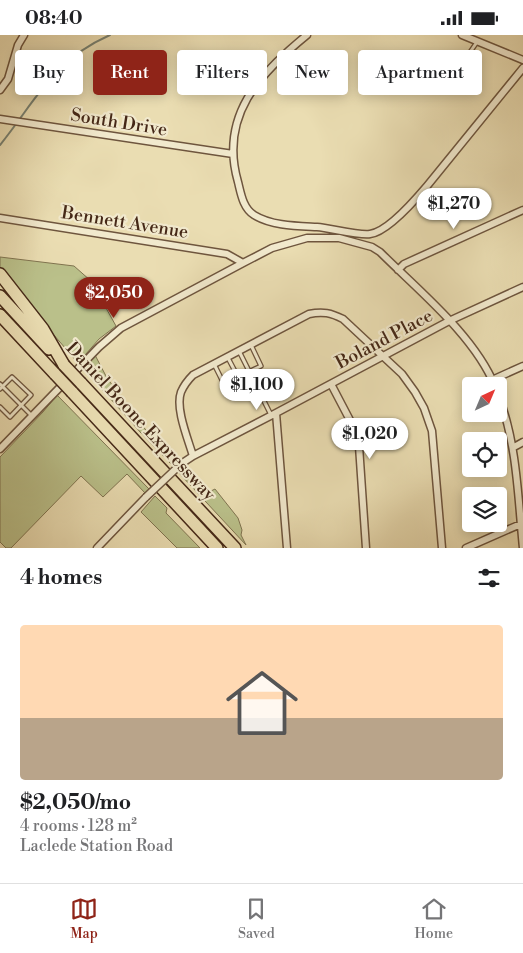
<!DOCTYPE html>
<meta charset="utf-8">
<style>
:root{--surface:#fff;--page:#f2f2f2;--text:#202124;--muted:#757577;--line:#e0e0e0;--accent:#8f2418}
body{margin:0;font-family:"Libre Bodoni",serif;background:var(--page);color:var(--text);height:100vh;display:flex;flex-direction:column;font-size:19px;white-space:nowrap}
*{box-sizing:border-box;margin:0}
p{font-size:16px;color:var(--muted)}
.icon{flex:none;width:28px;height:28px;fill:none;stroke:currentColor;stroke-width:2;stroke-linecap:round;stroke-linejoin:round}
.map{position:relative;height:513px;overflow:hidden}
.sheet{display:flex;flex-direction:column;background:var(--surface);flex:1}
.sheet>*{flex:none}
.banner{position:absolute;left:15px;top:15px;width:494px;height:45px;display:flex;gap:10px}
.needle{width:32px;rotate:44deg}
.tools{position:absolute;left:462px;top:342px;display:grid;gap:10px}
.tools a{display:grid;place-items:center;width:45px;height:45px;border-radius:5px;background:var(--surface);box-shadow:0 2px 12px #0003;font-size:25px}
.price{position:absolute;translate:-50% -42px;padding:0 11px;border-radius:18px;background:#fff;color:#222;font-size:16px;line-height:32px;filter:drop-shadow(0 1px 2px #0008)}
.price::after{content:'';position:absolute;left:50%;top:30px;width:15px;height:11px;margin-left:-8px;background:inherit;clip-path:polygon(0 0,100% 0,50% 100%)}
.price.on{background:var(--accent);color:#fff}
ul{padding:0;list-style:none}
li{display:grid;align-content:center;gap:10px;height:265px;padding:0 20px}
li+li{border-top:1px solid var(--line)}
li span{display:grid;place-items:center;height:155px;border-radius:5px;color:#555}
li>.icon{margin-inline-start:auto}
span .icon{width:90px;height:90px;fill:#fffc;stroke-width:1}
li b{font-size:21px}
h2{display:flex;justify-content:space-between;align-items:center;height:60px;padding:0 20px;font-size:21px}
.chip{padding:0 18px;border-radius:5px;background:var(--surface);box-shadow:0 2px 12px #0003;font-size:18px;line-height:45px}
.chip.on{background:var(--accent);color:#fff}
.status{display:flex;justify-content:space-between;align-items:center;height:35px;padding:0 25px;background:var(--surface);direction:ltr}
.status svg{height:14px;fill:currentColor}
.dock{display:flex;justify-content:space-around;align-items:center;height:70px;border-top:1px solid var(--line);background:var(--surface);font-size:14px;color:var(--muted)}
.dock a{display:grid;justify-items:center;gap:2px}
.dock .on{color:var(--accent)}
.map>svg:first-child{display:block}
</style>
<div class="status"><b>08:40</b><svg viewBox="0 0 49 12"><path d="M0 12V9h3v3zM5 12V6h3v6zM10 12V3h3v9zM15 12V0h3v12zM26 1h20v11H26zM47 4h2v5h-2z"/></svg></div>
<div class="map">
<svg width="523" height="513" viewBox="0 0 523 513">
<rect width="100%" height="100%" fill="#eaddb2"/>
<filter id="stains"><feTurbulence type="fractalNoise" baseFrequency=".004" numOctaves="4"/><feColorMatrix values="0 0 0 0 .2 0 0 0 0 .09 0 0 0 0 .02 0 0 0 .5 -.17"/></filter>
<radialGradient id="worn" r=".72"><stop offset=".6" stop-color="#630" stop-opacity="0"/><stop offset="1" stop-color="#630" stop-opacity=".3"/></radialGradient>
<!-- green -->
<path fill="#bac08a" stroke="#807450" d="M0,222l74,9 17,15 25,45 -17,13 -21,24 -31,-36 -47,-59z
M95,320l12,23 50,67 18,18 -2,3 -32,-33 -58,-65z
M57,360l92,94 -4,4 -18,-19 -24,23 -22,-21 -70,72h-5l-6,-6v-85l43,-45z
M188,432l18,24 3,1 6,-3 23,29 4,12 -1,5 5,10 -67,-72z
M155,461l12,12 -1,5 34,35h-23l-36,-36z"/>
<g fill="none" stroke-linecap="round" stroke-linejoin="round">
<!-- stream -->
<path stroke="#778071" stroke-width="2" d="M0,110c37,-46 53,-85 110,-110"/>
<!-- lane casing -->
<g stroke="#6e553e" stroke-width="5.5">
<path id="lane" d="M464,26l13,-19
M239,316l32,64
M227,321l11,21 23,-11 -10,-21
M214,329l10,20
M0,349l31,31
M0,354l12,-12 19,18 -21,22 -10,-10"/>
</g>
<!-- street casing -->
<g stroke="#6e553e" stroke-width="9">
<path id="street" d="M307,0c-48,39 -88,81 -69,147 3,12 5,26 16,33 18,11 43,11 63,12 13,1 43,9 53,7 17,-2 46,-35 57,-48l96,-118
M462,0l61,25
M0,55l8,-11 10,-34 6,-10
M0,84l233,35
M0,183l227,36 16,9
M398,235l6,-6 119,-54
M492,345l31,-14
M331,349l22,42 6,20 7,102
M499,362c18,48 19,100 24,151
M276,378l11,135
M514,412l9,-5
M0,414l99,-102 22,-19 122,-65 29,-15 35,-10h32l33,9 8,5c39,39 94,83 115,134
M193,421c-5,-17 -18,-48 -12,-64 3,-7 7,-12 12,-17l116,-61c14,-3 22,-1 34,5l59,55 13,18 9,16 8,23 10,117
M181,429l12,-8 83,-43 173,-92 74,-34
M97,513l49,-51
M466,513l57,-25"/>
</g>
<!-- highway casing -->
<g stroke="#452817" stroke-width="14">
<path id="highway" d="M0,239l43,55 21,36
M0,261l49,53
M0,280l55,59
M81,348l154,165
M72,357l145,156"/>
</g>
<!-- lane -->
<use href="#lane" stroke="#f1e9cd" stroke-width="3"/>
<!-- street -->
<use href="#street" stroke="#f1e9cd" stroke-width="6"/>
<!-- highway -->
<use href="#highway" stroke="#eaddb2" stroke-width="11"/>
<!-- street-bridge casing -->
<g stroke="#6e553e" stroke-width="9" stroke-linecap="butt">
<path id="street-bridge" d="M146,462l35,-33"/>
</g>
<!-- highway-bridge casing -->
<g stroke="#452817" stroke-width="14" stroke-linecap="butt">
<path id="highway-bridge" d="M64,330l17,18
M55,339l17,18"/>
</g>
<!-- street-bridge -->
<use href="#street-bridge" stroke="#f1e9cd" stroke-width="6"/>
<!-- highway-bridge -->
<use href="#highway-bridge" stroke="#eaddb2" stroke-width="11"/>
</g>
<g text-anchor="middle" stroke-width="4.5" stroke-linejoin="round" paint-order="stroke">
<!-- street labels -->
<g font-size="18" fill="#452817" stroke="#f1e9cd">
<text transform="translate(119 87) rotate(9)" y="6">South Drive</text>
<text transform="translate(125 187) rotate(9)" y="6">Bennett Avenue</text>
<text transform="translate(384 304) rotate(-28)" y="6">Boland Place</text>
<text transform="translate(141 386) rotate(47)" y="6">Daniel Boone Expressway</text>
</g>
</g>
<rect width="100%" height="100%" filter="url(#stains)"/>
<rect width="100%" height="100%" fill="url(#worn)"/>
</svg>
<div class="tools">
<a><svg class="needle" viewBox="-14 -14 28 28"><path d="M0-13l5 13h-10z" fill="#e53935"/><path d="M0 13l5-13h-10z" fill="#757577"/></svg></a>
<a><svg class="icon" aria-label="locate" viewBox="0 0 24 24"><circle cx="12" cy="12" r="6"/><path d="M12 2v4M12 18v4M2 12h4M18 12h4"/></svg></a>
<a><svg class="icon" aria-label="layers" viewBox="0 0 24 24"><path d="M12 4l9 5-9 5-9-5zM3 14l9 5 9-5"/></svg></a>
</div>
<b class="price" style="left:454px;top:195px">$1,270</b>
<b class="price on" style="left:114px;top:284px">$2,050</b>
<b class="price" style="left:257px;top:376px">$1,100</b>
<b class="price" style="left:370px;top:425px">$1,020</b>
<div class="banner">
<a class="chip">Buy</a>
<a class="chip on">Rent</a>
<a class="chip">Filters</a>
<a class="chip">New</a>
<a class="chip">Apartment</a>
</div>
</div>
<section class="sheet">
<h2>4 homes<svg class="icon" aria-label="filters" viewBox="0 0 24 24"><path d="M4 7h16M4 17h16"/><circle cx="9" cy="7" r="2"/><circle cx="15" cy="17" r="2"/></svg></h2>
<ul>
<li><span style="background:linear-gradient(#ffd9b3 60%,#b9a48a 0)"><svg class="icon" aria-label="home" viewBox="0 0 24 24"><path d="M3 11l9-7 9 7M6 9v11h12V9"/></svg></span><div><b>$2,050/mo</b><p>4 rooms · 128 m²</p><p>Laclede Station Road</p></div></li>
</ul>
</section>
<nav class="dock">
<a class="on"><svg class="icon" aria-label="map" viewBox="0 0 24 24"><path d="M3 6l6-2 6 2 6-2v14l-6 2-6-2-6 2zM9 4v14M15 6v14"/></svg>Map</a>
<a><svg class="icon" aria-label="saved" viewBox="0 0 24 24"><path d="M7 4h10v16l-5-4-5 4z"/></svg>Saved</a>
<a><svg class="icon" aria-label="home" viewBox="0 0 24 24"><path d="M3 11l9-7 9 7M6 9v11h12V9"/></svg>Home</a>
</nav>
